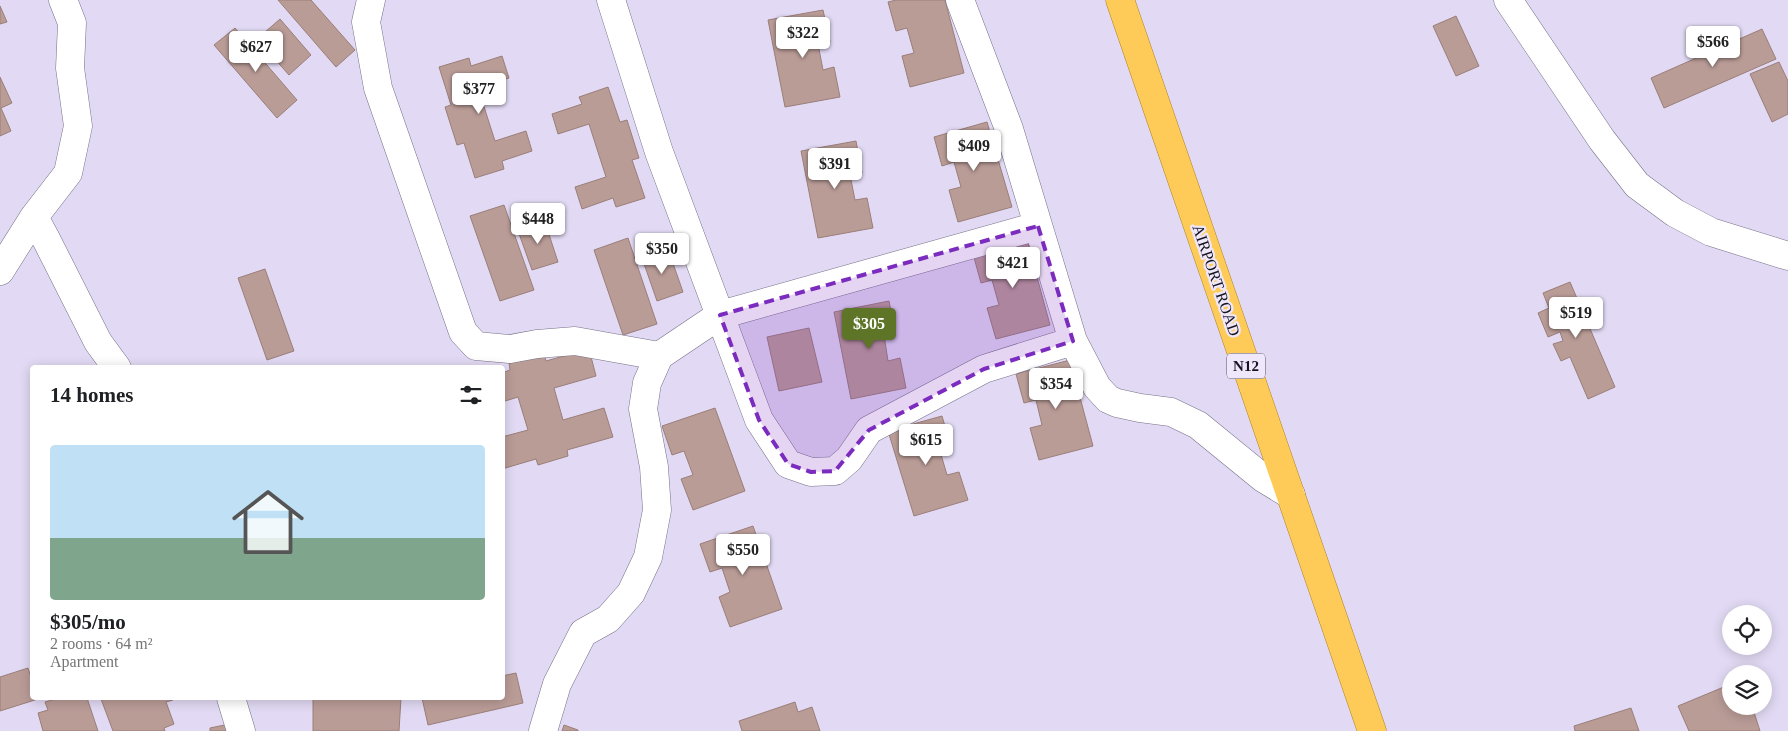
<!DOCTYPE html>
<meta charset="utf-8">
<style>
:root{--surface:#fff;--page:#f6f6f6;--text:#202124;--muted:#757577;--accent:#5e7527}
body{margin:0;font-family:Georgia,serif;background:var(--page);color:var(--text);height:100vh;display:flex;flex-direction:column;font-size:19px;white-space:nowrap}
*{box-sizing:border-box;margin:0}
p{font-size:16px;color:var(--muted)}
.icon{flex:none;width:28px;height:28px;fill:none;stroke:currentColor;stroke-width:2;stroke-linecap:round;stroke-linejoin:round}
.map{position:relative;flex:1;overflow:hidden}
.side{position:absolute;left:30px;top:365px;width:475px;height:335px;display:flex;flex-direction:column;background:var(--surface);border-radius:5px;box-shadow:0 2px 12px #0003}
.side>*{flex:none}
.buttons{position:absolute;left:1722px;top:605px;display:grid;gap:10px}
.buttons a{display:grid;place-items:center;width:50px;height:50px;border-radius:50%;background:var(--surface);box-shadow:0 2px 12px #0003;font-size:25px}
.price{position:absolute;translate:-50% -42px;padding:0 11px;border-radius:5px;background:#fff;color:#222;font-size:16px;line-height:32px;filter:drop-shadow(0 1px 2px #0008)}
.price::after{content:'';position:absolute;left:50%;top:30px;width:15px;height:11px;margin-left:-8px;background:inherit;clip-path:polygon(0 0,100% 0,50% 100%)}
.price.current{background:var(--accent);color:#fff}
ul{padding:0;list-style:none}
li{display:grid;align-content:center;gap:10px;height:265px;padding:0 20px}
li span{display:grid;place-items:center;height:155px;border-radius:5px;color:#555}
li>.icon{margin-inline-start:auto}
span .icon{width:90px;height:90px;fill:#fffc;stroke-width:1}
li b{font-size:21px}
h2{display:flex;justify-content:space-between;align-items:center;height:60px;padding:0 20px;font-size:21px}
.map>svg:first-child{display:block}
</style>
<div class="map">
<svg width="1788" height="731" viewBox="0 0 1788 731">
<rect width="100%" height="100%" fill="#e2daf4"/>
<!-- building -->
<path fill="#ba9c97" stroke="#9a7e79" d="M278,0h33l44,50 -19,17z
M896,0h49l19,73 -54,14 -8,-31 12,-3 -7,-25 -11,3 -8,-29z
M0,6l7,16 -7,2z
M823,10l7,32 -12,2 5,26 11,-3 6,30 -55,10 -17,-87z
M1456,16l23,50 -23,10 -23,-50z
M280,19l31,36 -22,20 -32,-36z
M235,28l62,72 -20,18 -63,-73z
M1762,29l14,30 -112,49 -13,-30z
M502,56l7,22 -31,10 17,53 31,-10 6,20 -30,10 2,8 -29,9 -11,-35 -7,2 -12,-38 6,-2 -12,-38 30,-9 2,8z
M1779,62l9,19v33l-16,8 -22,-48z
M0,77l12,26 -11,5 10,23 -11,5z
M608,87l12,35 7,-2 12,38 -7,2 13,38 -29,9 -3,-9 -31,11 -7,-22 31,-10 -17,-53 -31,10 -6,-20 30,-10 -3,-7z
M987,122l25,85 -54,15 -9,-32 12,-3 -7,-25 -12,4 -8,-29z
M856,141l6,32 -12,2 5,25 12,-2 6,30 -55,10 -17,-87z
M504,205l30,85 -34,11 -30,-85z
M544,219l14,43 -26,8 -15,-42z
M628,238l29,86 -34,11 -29,-85z
M1027,240l23,85 -54,14 -9,-31 12,-3 -7,-25 -11,3 -8,-29z
M668,249l15,43 -26,9 -15,-43z
M265,269l29,82 -27,9 -29,-82z
M1570,282l45,105 -27,12 -18,-42 -9,4 -8,-17 10,-3 -3,-9 -12,5 -10,-24 11,-5 -6,-15z
M889,301l6,32 -11,2 4,26 12,-3 6,30 -55,11 -17,-87z
M809,328l13,54 -43,9 -12,-54z
M589,349l7,27 -42,12 9,32 41,-12 9,29 -46,13 1,6 -30,9 -2,-6 -34,10v-32l26,-7 -10,-33 -16,5v-29l8,-3 -1,-7 35,-9 2,7z
M1070,360l23,86 -54,14 -9,-32 12,-3 -6,-25 -12,3 -8,-29z
M715,408l30,83 -52,19 -12,-31 12,-4 -9,-24 -12,4 -10,-29z
M942,416l9,31 -11,4 7,24 12,-3 9,28 -54,16 -26,-85z
M753,526l29,83 -52,18 -11,-30 11,-5 -8,-24 -12,4 -10,-28z
M28,668l4,12v18l6,1 -38,12v-34z
M516,673l7,30 -95,22 -6,-27h80v-22z
M1731,684v22h21l8,25h-71l-11,-25z
M59,698h28l11,33h-55l-5,-18 10,-3 -3,-8z
M103,698h69l1,2 -7,2 8,22 -10,4 1,3h-52l-12,-32z
M313,698h88l-2,33h-86z
M795,702l3,10 14,-5 8,24h-78l-3,-10z
M1631,708l8,23h-64l-1,-5z
M234,723l2,8h-26v-3z
M564,725l14,5v1h-16z"/>
<g fill="none" stroke-linecap="round" stroke-linejoin="round">
<!-- minor casing -->
<g stroke="#777087" stroke-width="29">
<path id="minor" d="M371,0l-5,22 12,66 85,244 13,14 34,3 27,-5 38,-3 84,15
M611,0l48,152 100,268 29,44 23,8 24,-1 14,-12 20,-29 115,-61 89,-28
M960,0l49,129 64,212 24,46 11,12 9,4 23,5 31,4 27,13 65,53 28,17
M1508,0l94,140 35,45 38,28 36,19 77,24
M34,217l13,24 51,101 19,26
M0,271l34,-54 34,-44 10,-47 -8,-58 2,-45 -9,-23
M231,698l10,33
M543,731l14,-47 26,-51 25,-14 23,-26 17,-36 9,-47 -3,-43 -11,-58 4,-26 12,-27 61,-41 318,-89"/>
</g>
<!-- trunk casing -->
<g stroke="#ac8228" stroke-width="29">
<path id="trunk" d="M1120,0l252,731"/>
</g>
<!-- minor -->
<use href="#minor" stroke="#fff" stroke-width="28"/>
<!-- trunk -->
<use href="#trunk" stroke="#fecb58" stroke-width="28"/>
</g>
<!-- marked area -->
<path fill="#7b2cbf" fill-opacity="0.2" stroke="#7b2cbf" stroke-width="4" stroke-dasharray="10 6" stroke-linejoin="round" d="M1038,226l35,115 -89,28 -115,61 -34,41 -24,1 -23,-8 -29,-44 -39,-105z"/>
<g text-anchor="middle" stroke-width="4.5" stroke-linejoin="round" paint-order="stroke">
<!-- shield labels -->
<rect fill="#efe8fd" stroke="#585460" stroke-width="1" x="1227" y="353.5" width="38" height="25" rx="4"/>
<g font-size="15" font-weight="bold" fill="#17141c">
<text x="1246" y="371">N12</text>
</g>
<!-- street labels -->
<g font-size="16" fill="#17141c" stroke="#efe8fd">
<text transform="translate(1217 280) rotate(71)" y="6">AIRPORT ROAD</text>
</g>
</g>
</svg>
<div class="buttons">
<a><svg class="icon" aria-label="locate" viewBox="0 0 24 24"><circle cx="12" cy="12" r="6"/><path d="M12 2v4M12 18v4M2 12h4M18 12h4"/></svg></a>
<a><svg class="icon" aria-label="layers" viewBox="0 0 24 24"><path d="M12 4l9 5-9 5-9-5zM3 14l9 5 9-5"/></svg></a>
</div>
<b class="price" style="left:803px;top:59px">$322</b>
<b class="price" style="left:1713px;top:68px">$566</b>
<b class="price" style="left:256px;top:73px">$627</b>
<b class="price" style="left:479px;top:115px">$377</b>
<b class="price" style="left:974px;top:172px">$409</b>
<b class="price" style="left:835px;top:190px">$391</b>
<b class="price" style="left:538px;top:245px">$448</b>
<b class="price" style="left:662px;top:275px">$350</b>
<b class="price" style="left:1013px;top:289px">$421</b>
<b class="price" style="left:1576px;top:339px">$519</b>
<b class="price current" style="left:869px;top:350px">$305</b>
<b class="price" style="left:1056px;top:410px">$354</b>
<b class="price" style="left:926px;top:466px">$615</b>
<b class="price" style="left:743px;top:576px">$550</b>
<section class="side">
<h2>14 homes<svg class="icon" aria-label="filters" viewBox="0 0 24 24"><path d="M4 7h16M4 17h16"/><circle cx="9" cy="7" r="2"/><circle cx="15" cy="17" r="2"/></svg></h2>
<ul>
<li><span style="background:linear-gradient(#bfe0f5 60%,#7fa58c 0)"><svg class="icon" aria-label="home" viewBox="0 0 24 24"><path d="M3 11l9-7 9 7M6 9v11h12V9"/></svg></span><div><b>$305/mo</b><p>2 rooms · 64 m²</p><p>Apartment</p></div></li>
</ul>
</section>
</div>
